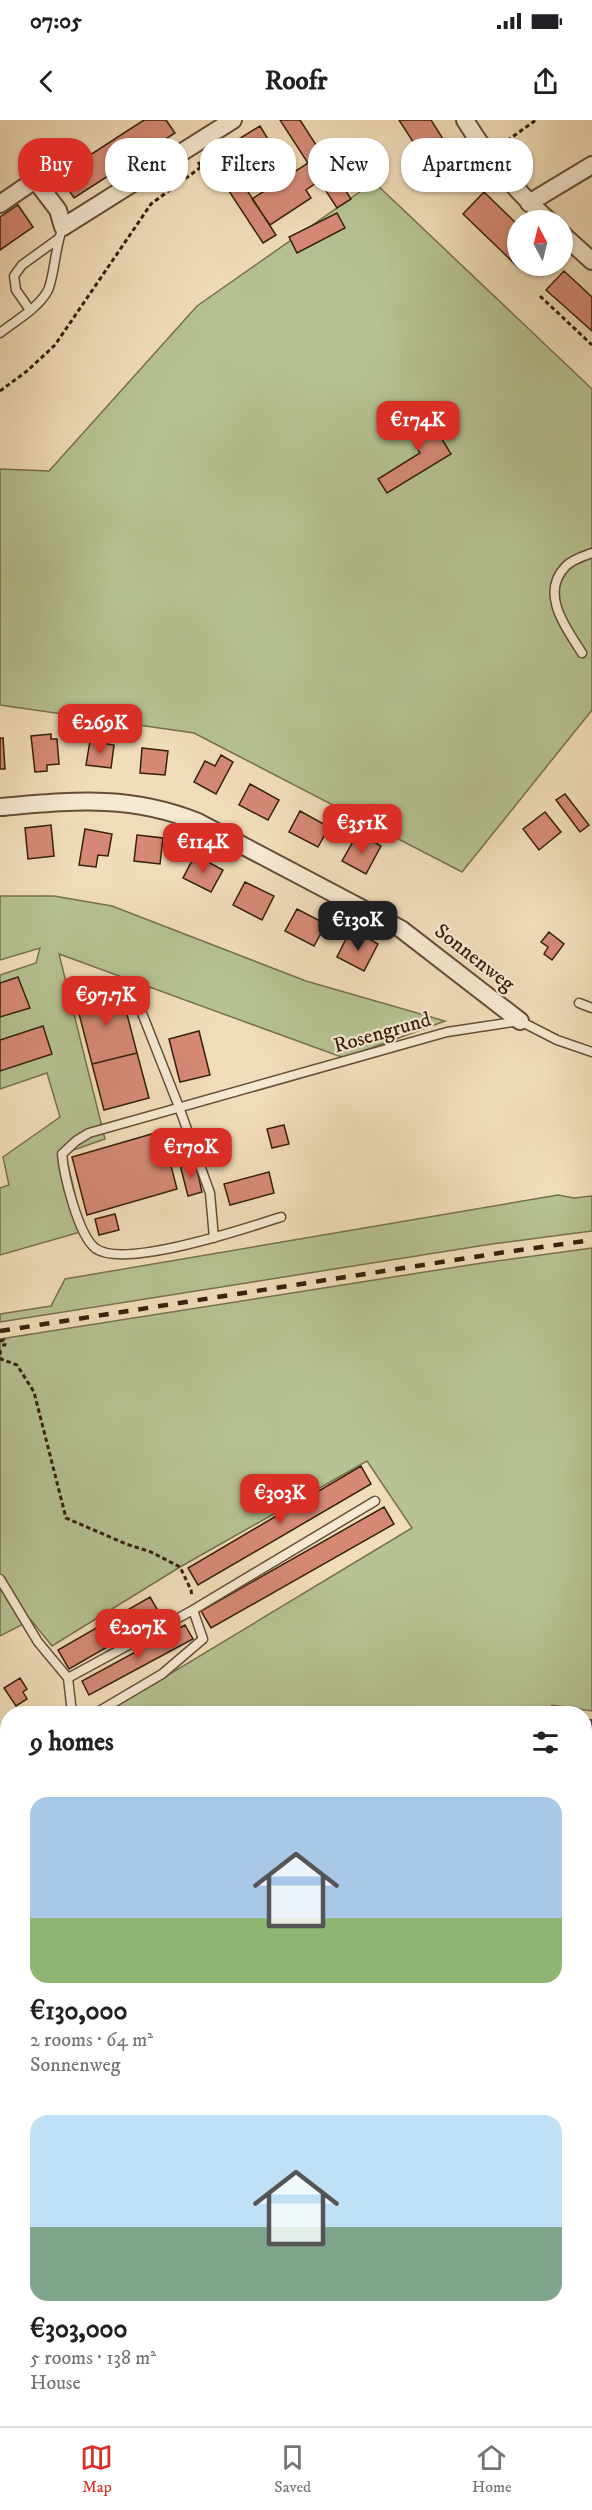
<!DOCTYPE html>
<meta charset="utf-8">
<style>
:root{--surface:#fff;--page:#f2f2f2;--text:#202124;--muted:#757577;--line:#e0e0e0;--accent:#d93025}
body{margin:0;font-family:"IM FELL DW Pica",serif;background:var(--page);color:var(--text);height:100vh;display:flex;flex-direction:column;font-size:22px;white-space:nowrap}
*{box-sizing:border-box;margin:0}
p{font-size:20px;color:var(--muted)}
.icon{flex:none;width:33px;height:33px;fill:none;stroke:currentColor;stroke-width:2;stroke-linecap:round;stroke-linejoin:round}
.map{position:relative;flex:1;overflow:hidden}
.details{position:absolute;left:0px;top:1586px;width:592px;height:722px;display:flex;flex-direction:column;background:var(--surface);border-radius:24px 24px 0 0;box-shadow:0 2px 4px #0004}
.details>*{flex:none}
.hud{position:absolute;left:18px;top:18px;width:556px;height:54px;display:flex;gap:12px}
.needle{width:39px;rotate:353deg}
.controls{position:absolute;left:507px;top:90px;display:grid;gap:12px}
.controls a{display:grid;place-items:center;width:66px;height:66px;border-radius:50%;background:var(--surface);box-shadow:0 2px 4px #0004;font-size:30px}
.price{position:absolute;translate:-50% -51px;padding:0 14px;border-radius:12px;background:var(--accent);color:#fff;font-size:20px;line-height:39px;filter:drop-shadow(0 2px 3px #0008)}
.price::after{content:'';position:absolute;left:50%;top:36px;width:18px;height:14px;margin-left:-9px;background:inherit;clip-path:polygon(0 0,100% 0,50% 100%)}
.price.active{background:#222;color:#fff}
ul{padding:0;list-style:none}
li{display:grid;align-content:center;gap:12px;height:318px;padding:0 30px}
li span{display:grid;place-items:center;height:186px;border-radius:18px;color:#555}
li>.icon{margin-inline-start:auto}
span .icon{width:108px;height:108px;fill:#fffc;stroke-width:1}
li b{font-size:26px}
h2{display:flex;justify-content:space-between;align-items:center;height:72px;padding:0 30px;font-size:26px}
.tag{padding:0 21px;border-radius:24px;background:var(--surface);box-shadow:0 2px 4px #0004;font-size:21px;line-height:54px}
.tag.active{background:var(--accent);color:#fff}
.status{display:flex;justify-content:space-between;align-items:center;height:42px;padding:0 30px;background:var(--surface);direction:ltr}
.status svg{height:16px;fill:currentColor}
header{display:flex;justify-content:space-between;align-items:center;height:78px;padding:0 30px;background:var(--surface);font-size:27px;font-weight:700}
.tabs{display:flex;justify-content:space-around;align-items:center;height:84px;border-top:2px solid var(--line);background:var(--surface);font-size:16px;color:var(--muted)}
.tabs a{display:grid;justify-items:center;gap:3px}
.tabs .active{color:var(--accent)}
.map>svg:first-child{display:block}
</style>
<div class="status"><b>07:05</b><svg viewBox="0 0 49 12"><path d="M0 12V9h3v3zM5 12V6h3v6zM10 12V3h3v9zM15 12V0h3v12zM26 1h20v11H26zM47 4h2v5h-2z"/></svg></div>
<header><svg class="icon" aria-label="back" viewBox="0 0 24 24"><path d="M15 5l-7 7 7 7"/></svg>Roofr<svg class="icon" aria-label="share" viewBox="0 0 24 24"><path d="M12 15V3M7 8l5-5 5 5M5 13v7h14v-7"/></svg></header>
<div class="map">
<svg width="592" height="2306" viewBox="0 0 592 2306">
<rect width="100%" height="100%" fill="#f1ddb9"/>
<filter id="stains"><feTurbulence type="fractalNoise" baseFrequency=".00333" numOctaves="4"/><feColorMatrix values="0 0 0 0 .2 0 0 0 0 .09 0 0 0 0 .02 0 0 0 .5 -.17"/></filter>
<radialGradient id="worn" r=".72"><stop offset=".6" stop-color="#630" stop-opacity="0"/><stop offset="1" stop-color="#630" stop-opacity=".3"/></radialGradient>
<!-- green -->
<path fill="#b6c292" stroke="#76714e" stroke-width="1.5" d="M374,62l218,207v321l-130,162 -268,-139 -194,-28v-236l49,2 148,-165z
M0,776h54l58,10 194,75 139,40 -101,37 -285,-104 46,185 -40,14 19,78 -84,24v-67l9,-3 -6,-28 57,-40 -13,-44 -47,16v-114l36,-12 4,-15 -40,12z
M558,1075l16,3 18,-2v35l-100,13 -492,78v-8l51,-8 14,-27z
M592,1128v463l-40,-6 -2,8h-445l307,-185 -45,-67 -187,106 -128,79 -21,-26 -31,16v-297l482,-76z
M7,1651l1,166h-8v-162z
M585,1767l7,1v90h-7z
M585,1915h7v72h-7z"/>
<g fill="none" stroke-linecap="round" stroke-linejoin="round">
<!-- stream -->
<path stroke="#737c72" stroke-width="5" d="M0,1756l8,-3
M585,1780l7,2"/>
</g>
<!-- building -->
<path fill="#d68a76" stroke="#36200b" stroke-width="1.5" d="M144,0h22l9,13 -101,65 -15,-23z
M280,0h20l51,79 -14,9z
M399,0h32l28,44 -22,15z
M260,6l8,13 -39,24 -8,-13z
M221,30l55,85 -13,8 -55,-84z
M308,43l11,18 -13,9 5,8 -41,27 -18,-26z
M484,72l34,33v41h2l-2,1 -55,-53z
M18,85l15,22 -33,23v-33z
M337,93l8,15 -48,25 -8,-16z
M564,151l28,26v34l-46,-41z
M427,295l3,4 5,-2 7,11 -5,3 14,23 -64,39 -9,-14 42,-26 -17,-28 12,-7 3,3z
M51,614v5h6l2,25 -12,1v6l-12,1 -4,-36z
M0,618h3l2,31h-5z
M90,621l24,4 -3,23 -25,-3z
M142,628l26,3 -3,24 -25,-2z
M221,635l12,7 -17,32 -22,-12 11,-21 10,5z
M250,664l29,16 -11,20 -29,-15z
M565,674l24,31 -9,7 -24,-32z
M300,691l29,16 -11,20 -29,-15z
M545,692l16,20 -22,18 -16,-21z
M51,705l3,31 -26,3 -3,-31z
M85,709l27,5 -4,22 -10,-1 -2,12 -17,-2z
M137,715l26,3 -3,26 -26,-3z
M355,718l11,6 3,-5 12,7 -15,28 -24,-13z
M195,735l28,15 -12,22 -28,-14z
M245,762l29,14 -12,24 -29,-15z
M297,789l29,15 -12,22 -29,-15z
M549,812l15,12 -12,16 -8,-6 4,-7 -7,-5z
M348,815l13,7 3,-6 14,8 -14,27 -27,-14z
M18,857l12,31 -30,9v-34z
M121,871l16,62 -45,11 -16,-62z
M43,906l9,28 -52,17v-31z
M199,911l11,44 -30,7 -11,-43z
M137,933l12,45 -45,12 -12,-46z
M284,1005l5,19 -17,4 -5,-19z
M162,1011l15,58 -90,26 -15,-58z
M195,1042l7,30 -14,4 -8,-31z
M269,1052l5,21 -44,12 -6,-21z
M115,1094l4,16 -20,5 -4,-16z
M361,1346l10,18 -173,101 -10,-17z
M384,1387l10,17 -183,104 -10,-17z
M150,1477l11,19 -92,53 -11,-19z
M185,1505l8,14 -104,56 -7,-14z
M20,1558l7,11 -4,3 4,7 -11,7 -12,-18z
M585,1599l7,1v48l-7,52z
M585,1735l7,1v24l-7,-2z
M0,1897h8v33h-8z
M585,2157h7v77h-7z
M586,2296v10h-64v-6h63z
M284,2300h28v6h-28z"/>
<g fill="none" stroke-linecap="round" stroke-linejoin="round">
<!-- service casing -->
<g stroke="#654f36" stroke-width="11">
<path id="service" d="M30,190l-14,-20 -2,-14 8,-11 36,-26
M0,213c15,-12 37,-24 47,-41 7,-11 8,-47 16,-65
M582,533c-16,-25 -43,-60 -16,-87 7,-7 18,-10 26,-13
M138,883l41,104 31,86 4,45
M579,883l13,5
M281,1097c-34,11 -158,53 -186,31 -17,-14 -31,-72 -33,-94l14,-13 13,-8 358,-101 73,-11 37,19 35,12
M0,1459l38,63 30,36 4,35
M68,1558l125,-68 182,-109
M96,1593l66,-39 41,-35 -10,-29
M0,1649l8,-5
M588,1726l4,-25
M585,2101h7
M389,2306v-6"/>
</g>
<!-- minor casing -->
<g stroke="#654f36" stroke-width="20">
<path id="minor" d="M465,0c23,38 50,70 83,100
M529,83l63,-38
M0,84l35,-24 23,30 5,17 170,-107
M562,114l30,27
M0,687c72,-6 129,-13 198,15l203,107 119,92
M0,1864h8
M585,1866h7
M346,2300v6
M262,2306v-6"/>
</g>
<!-- path -->
<path stroke="#36200b" stroke-width="3" stroke-dasharray="4.5 3" stroke-linecap="butt" d="M501,25l35,-25
M198,42l13,19
M540,176l52,49
M0,271l27,-20 28,-26 96,-141 50,-37
M0,1221l4,-1 1,5h-5
M0,1230l1,9 16,6 17,27 32,126 60,26 25,8 29,15 11,23 1,7
M0,1939h8
M0,2136h8
M496,2300v6"/>
<!-- service -->
<use href="#service" stroke="#f6e9d2" stroke-width="8"/>
<!-- minor -->
<use href="#minor" stroke="#f6e9d2" stroke-width="16"/>
<!-- rail -->
<path stroke="#36200b" stroke-width="4.5" stroke-dasharray="10 10" stroke-linecap="butt" d="M0,1211l506,-79 86,-12"/>
</g>
<g text-anchor="middle" stroke-width="4.5" stroke-linejoin="round" paint-order="stroke">
<!-- street labels -->
<g font-size="21" fill="#36200b" stroke="#f6e9d2">
<text transform="translate(475 837) rotate(38)" y="7">Sonnenweg</text>
<text transform="translate(382 912) rotate(-16)" y="7">Rosengrund</text>
</g>
</g>
<rect width="100%" height="100%" filter="url(#stains)"/>
<rect width="100%" height="100%" fill="url(#worn)"/>
</svg>
<div class="controls">
<a><svg class="needle" viewBox="-14 -14 28 28"><path d="M0-13l5 13h-10z" fill="#e53935"/><path d="M0 13l5-13h-10z" fill="#757577"/></svg></a>
</div>
<b class="price" style="left:418px;top:332px">€174K</b>
<b class="price" style="left:100px;top:635px">€269K</b>
<b class="price" style="left:362px;top:735px">€351K</b>
<b class="price" style="left:203px;top:754px">€114K</b>
<b class="price active" style="left:358px;top:832px">€130K</b>
<b class="price" style="left:106px;top:907px">€97.7K</b>
<b class="price" style="left:191px;top:1059px">€170K</b>
<b class="price" style="left:280px;top:1405px">€303K</b>
<b class="price" style="left:138px;top:1540px">€207K</b>
<div class="hud">
<a class="tag active">Buy</a>
<a class="tag">Rent</a>
<a class="tag">Filters</a>
<a class="tag">New</a>
<a class="tag">Apartment</a>
</div>
<section class="details">
<h2>9 homes<svg class="icon" aria-label="filters" viewBox="0 0 24 24"><path d="M4 7h16M4 17h16"/><circle cx="9" cy="7" r="2"/><circle cx="15" cy="17" r="2"/></svg></h2>
<ul>
<li><span style="background:linear-gradient(#a9c7e8 65%,#8fb573 0)"><svg class="icon" aria-label="home" viewBox="0 0 24 24"><path d="M3 11l9-7 9 7M6 9v11h12V9"/></svg></span><div><b>€130,000</b><p>2 rooms · 64 m²</p><p>Sonnenweg</p></div></li>
<li><span style="background:linear-gradient(#bfe0f5 60%,#7fa58c 0)"><svg class="icon" aria-label="home" viewBox="0 0 24 24"><path d="M3 11l9-7 9 7M6 9v11h12V9"/></svg></span><div><b>€303,000</b><p>5 rooms · 138 m²</p><p>House</p></div></li>
</ul>
</section>
</div>
<nav class="tabs">
<a class="active"><svg class="icon" aria-label="map" viewBox="0 0 24 24"><path d="M3 6l6-2 6 2 6-2v14l-6 2-6-2-6 2zM9 4v14M15 6v14"/></svg>Map</a>
<a><svg class="icon" aria-label="saved" viewBox="0 0 24 24"><path d="M7 4h10v16l-5-4-5 4z"/></svg>Saved</a>
<a><svg class="icon" aria-label="home" viewBox="0 0 24 24"><path d="M3 11l9-7 9 7M6 9v11h12V9"/></svg>Home</a>
</nav>
